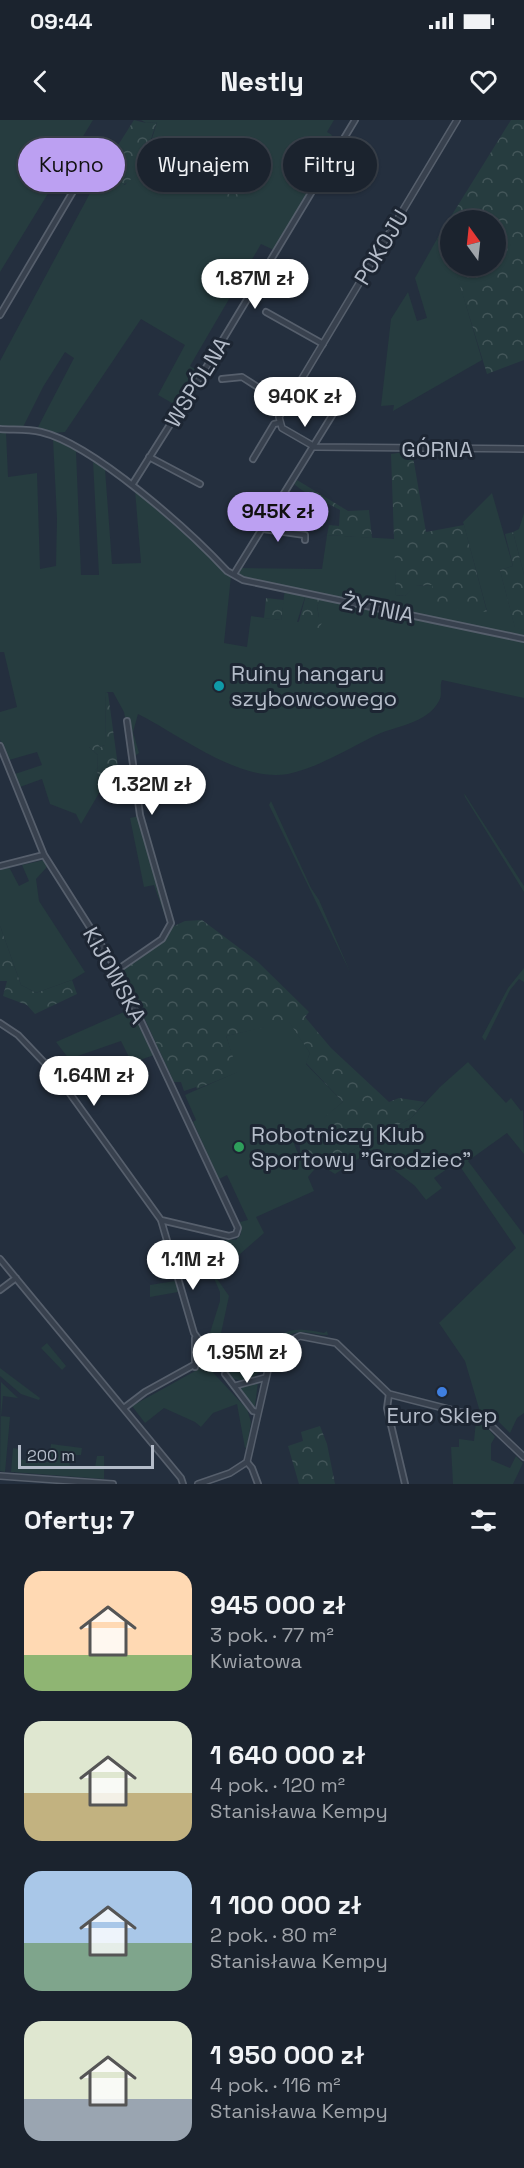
<!DOCTYPE html>
<html lang="pl">
<meta charset="utf-8">
<style>
:root{--surface:#1b232e;--page:#282f3a;--text:#f1f3f6;--muted:#a0a4aa;--line:#39404a;--accent:#bca0f2}
body{margin:0;font-family:"Space Grotesk",sans-serif;background:var(--page);color:var(--text);height:100vh;display:flex;flex-direction:column;font-size:22px;white-space:nowrap}
*{box-sizing:border-box;margin:0}
p{font-size:20px;color:var(--muted)}
.icon{flex:none;width:33px;height:33px;fill:none;stroke:currentColor;stroke-width:2;stroke-linecap:round;stroke-linejoin:round}
.map{position:relative;height:1364px;overflow:hidden}
.side{display:flex;flex-direction:column;background:var(--surface);flex:1}
.side>*{flex:none}
.guide{position:absolute;left:18px;top:18px;width:489px;height:54px;display:flex;gap:12px}
.needle{width:39px;rotate:345deg}
.fabs{position:absolute;left:440px;top:90px;display:grid;gap:12px}
.fabs a{display:grid;place-items:center;width:66px;height:66px;border-radius:50%;background:var(--surface);box-shadow:0 2px 4px #0004,0 0 0 2px var(--line);font-size:30px}
.scale{position:absolute;left:18px;bottom:15px;width:136px;box-sizing:border-box;padding-left:6px;border:3px solid #b4bcc9;border-top:0;font-size:16px;line-height:21px;white-space:nowrap;color:#b4bcc9;-webkit-text-stroke:4px #1d2633;paint-order:stroke}
.price{position:absolute;translate:-50% -51px;padding:0 14px;border-radius:21px;background:#fff;color:#222;font-size:20px;line-height:39px;filter:drop-shadow(0 2px 3px #0008)}
.price::after{content:'';position:absolute;left:50%;top:36px;width:18px;height:14px;margin-left:-9px;background:inherit;clip-path:polygon(0 0,100% 0,50% 100%)}
.price.selected{background:var(--accent);color:#111}
ul{padding:0;list-style:none}
li{display:flex;align-items:center;gap:18px;height:150px;padding:0 24px}
li span{display:grid;place-items:center;flex:none;width:168px;height:120px;border-radius:18px;color:#555}
li>.icon{margin-inline-start:auto}
span .icon{width:72px;height:72px;fill:#fffc;stroke-width:1}
li b{font-size:26px}
h2{display:flex;justify-content:space-between;align-items:center;height:72px;padding:0 24px;font-size:26px}
.chip{padding:0 21px;border-radius:27px;background:var(--surface);box-shadow:0 2px 4px #0004,0 0 0 2px var(--line);font-size:21px;line-height:54px}
.chip.selected{background:var(--accent);color:#111}
.status{display:flex;justify-content:space-between;align-items:center;height:42px;padding:0 30px;background:var(--surface);direction:ltr}
.status svg{height:16px;fill:currentColor}
header{display:flex;justify-content:space-between;align-items:center;height:78px;padding:0 24px;background:var(--surface);font-size:27px;font-weight:700}
.map>svg:first-child{display:block}
</style>
<div class="status"><b>09:44</b><svg viewBox="0 0 49 12"><path d="M0 12V9h3v3zM5 12V6h3v6zM10 12V3h3v9zM15 12V0h3v12zM26 1h20v11H26zM47 4h2v5h-2z"/></svg></div>
<header><svg class="icon" aria-label="back" viewBox="0 0 24 24"><path d="M15 5l-7 7 7 7"/></svg>Nestly<svg class="icon" aria-label="heart" viewBox="0 0 24 24"><path d="M12 20l-8-8c-3-5 5-10 8-4 3-6 11-1 8 4z"/></svg></header>
<div class="map">
<svg width="524" height="1364" viewBox="0 0 524 1364">
<defs>
<pattern id="forest-crowns" width="20" height="18" patternUnits="userSpaceOnUse" patternTransform="scale(1.5)"><rect width="20" height="18" fill="#263c3f"/><path d="M2 6a3 3 0 1 1 6 0M12 15a3 3 0 1 1 6 0" fill="none" stroke="#435659"/></pattern>
</defs>
<rect width="100%" height="100%" fill="#242f3e"/>
<!-- grass -->
<path fill="#263c3f" fill-rule="evenodd" d="M0,0h93l-93,152z
M141,0h193l-7,12 5,3 -20,36 9,5 -45,75 -15,-7 -71,122 11,7 -22,34 -21,-12 27,-50 -44,-26 -76,113 -13,1 -15,-4 37,-71 -9,-6 -22,35 -21,42 -22,-1v-67l103,-192 6,12 16,4 21,-27 11,-36 -11,1z
M437,119l13,20v7l5,1 27,93 -89,51 1,-6 -13,1 10,-87 17,-27 9,29 10,-3 -12,-40z
M0,311l6,1 2,45 29,-4 3,96 16,-3 1,-48 -4,-79 23,12 5,124h18l-6,-114 12,8 7,95 29,-1 -6,-73 86,77 5,8 5,1 -7,67 23,4 4,-31 30,4 4,-32 -29,-5 -18,-10 4,-5 80,1 5,-34 68,4 1,56 9,1 9,-10 18,-1 55,26 -24,-89 29,-29 21,73 -13,4 15,57 9,3v68l-82,-18c-3,6 1,14 -3,21 -13,24 -44,24 -67,36 -26,13 -55,31 -84,37 -48,9 -108,-39 -150,-60l-5,18 6,21 -6,4 -9,-45 -11,-20h-7l-1,53 -5,2 -11,-6v6l9,8 -1,29 5,4 -21,36 -5,-10 -26,-10 -8,-25 -22,8 -5,-13 27,-9 -5,-13 -28,8 -9,-20v-28l17,-5 -13,-55h-4zM307,471l14,7 -4,8 2,12 -22,4z
M524,393v62l-11,-43 6,-3z
M464,673l60,93v6l-59,-95z
M271,681l40,87 8,12 31,72 -81,-167z
M139,696l30,105 -1,3 -14,-39 -10,2 -14,-69z
M44,740l3,7 -11,12 3,22 46,71 -13,8 -36,13 -15,-8 -21,-59v-58l9,-1 10,19 10,-5 -7,-16z
M524,848v14l-5,-3 -9,11 -25,51 -3,-4 26,-49z
M133,888l21,47 -22,8 -11,-22 -52,18 -13,-17z
M289,901l21,32 -4,11 37,38 -49,42 7,16 45,-6 65,-36 29,-31 28,-25 38,41 5,-5 10,13 2,-1 1,44 -17,-21 -39,28 56,74v178l-7,5 -7,15 -15,-15 -15,-6 -15,-51 -26,-38 77,-75 -59,-86 -23,16 8,10 -16,12 -11,-14 -45,-35 -35,23 -16,-10 -11,13 6,14 -58,26 8,16 -49,43 14,20 -9,42 11,31 21,2c31,-26 16,-50 72,-38l3,-2 1,4c-14,0 -26,-7 -41,1 -19,12 -25,55 -55,42l-23,-30v-12l11,-35v-9l-7,-16 14,-37 9,1 5,-6 -1,-12 8,-2 -21,-45 -8,4 -26,-57 3,-2 -11,-25 52,-23 -11,-36z
M175,1161l3,11 -28,5v-12z
M47,1223l19,23 -4,4 -21,-22z
M206,1245l41,44 4,13 -4,25 -2,1 -8,-44 -24,9 -12,14 -6,-5 -31,-14 -19,15 -13,-17z
M0,1248l40,30 -1,2 -18,-6 -21,-18z
M1,1262l17,16 -15,-2 -2,20 9,1 -5,55 -5,-1z
M258,1262l-3,24h-2l-13,-18z
M476,1301l11,6 8,10 -4,7v16l19,8 6,-12 7,7 -10,21h-60l-2,-37h8v-8l15,2z
M51,1324l31,4 -1,7h-11l-1,2 1,9 25,1 2,-11h7v23l-93,-7 2,-24 6,1 -1,10 26,4 5,-2z"/>
<!-- forest -->
<path fill="url(#forest-crowns)" d="M134,0l12,3 11,-1c-9,21 -13,57 -39,65l-9,-6 -6,-12z
M511,0h13v240l-37,14 -33,-108h41v-46h-45v39l-13,-20z
M253,30l18,10 -37,53 -18,-11 30,-50z
M412,331l14,81 38,-7 23,87 -52,-5 -3,-22 -17,1 -10,10 -9,-1 -5,-141z
M297,360l51,31 21,-1 3,28 -45,-3 2,-10 10,1 1,-16c-18,-10 -29,-12 -46,-26z
M513,412l11,43v55l-9,-2 -15,-58 13,-4 -8,-32z
M307,471l14,7 -4,8 2,12 4,3 -4,7 -21,-3z
M266,478l18,2 -3,20 -17,-2z
M106,572l2,1 14,103 -10,2 -1,-14 -9,4 -5,-4 1,-29 -9,-8v-6l4,-3 7,9 5,-2z
M202,800l56,42 51,50 -4,5 26,31 58,54 10,-4 26,4 -14,16 -65,36 -45,6 -2,-22 44,-36 -37,-39 4,-10 -21,-31 -63,14 12,36 -41,17 -1,-2 -12,4 -3,-9h-7l-52,-112 42,-31 8,-12 13,-6z
M0,806l21,59 15,8 36,-13 5,14 -42,20 -8,-9 -24,-9 4,-15h-7z
M320,1306l7,18 8,40h-36l-11,-38 15,-5 -2,-9z"/>
<g fill="none" stroke-linecap="round" stroke-linejoin="round">
<!-- minor casing -->
<g stroke="#565f6c" stroke-width="8">
<path id="minor" d="M266,192l57,32
M0,195l94,-159
M222,259l20,-2 44,28
M0,309c13,1 28,0 41,3 52,12 149,99 186,139l16,9 281,59
M149,337l51,27
M253,339l21,-35 5,-1
M132,365l75,-119 148,-246
M263,409l42,6v5
M234,454l112,-181
M0,626l44,109 73,115 121,258 -2,6 -7,2 -68,-16
M0,746l44,-11
M117,850l45,-31 9,-16 -31,-108 -13,-94
M0,903l18,12 40,42 103,143 33,113 24,33
M0,1139l181,219 2,6
M0,1170l16,-12
M195,1247v-29
M225,1254l28,37 4,1
M234,1266l30,-8
M389,1274l-2,14 18,76
M124,1288l21,-16 65,-36
M247,1342l5,6 6,16"/>
</g>
<!-- tertiary casing -->
<g stroke="#565f6c" stroke-width="8">
<path id="tertiary" d="M457,0l-178,297 3,11 33,19 209,2
M0,1356l113,8
M198,1364l32,-11 17,-11 23,-101 13,-17 17,-8 36,7 53,51 94,24 41,39"/>
</g>
<!-- minor -->
<use href="#minor" stroke="#38414e" stroke-width="4.5"/>
<!-- tertiary -->
<use href="#tertiary" stroke="#38414e" stroke-width="5"/>
</g>
<!-- markers -->
<circle fill="#0f9aa8" stroke="#1d2633" stroke-width="2" cx="219" cy="566" r="6"/>
<circle fill="#2e9e5b" stroke="#1d2633" stroke-width="2" cx="239" cy="1027" r="6"/>
<circle fill="#3f7fe0" stroke="#1d2633" stroke-width="2" cx="442" cy="1272" r="6"/>
<g text-anchor="middle" stroke-width="6" stroke-linejoin="round" paint-order="stroke">
<!-- street labels -->
<g font-size="22" fill="#b4bcc9" stroke="#1d2633">
<text transform="translate(381 127) rotate(-59)" y="8">POKOJU</text>
<text transform="translate(197 262) rotate(-58)" y="8">WSPÓLNA</text>
<text x="437" y="337">GÓRNA</text>
<text transform="translate(378 488) rotate(12)" y="8">ŻYTNIA</text>
<text transform="translate(115 855) rotate(61)" y="8">KIJOWSKA</text>
</g>
<!-- poi labels -->
<g font-size="22" fill="#b4bcc9" stroke="#1d2633" text-anchor="start">
<text x="231" y="561">Ruiny hangaru<tspan x="231" dy="25">szybowcowego</tspan></text>
<text x="251" y="1022">Robotniczy Klub<tspan x="251" dy="25">Sportowy "Grodziec"</tspan></text>
<text x="442" y="1303" text-anchor="middle">Euro Sklep</text>
</g>
</g>
</svg>
<div class="fabs">
<a><svg class="needle" viewBox="-14 -14 28 28"><path d="M0-13l5 13h-10z" fill="#e53935"/><path d="M0 13l5-13h-10z" fill="#a0a4aa"/></svg></a>
</div>
<div class="scale">200 m</div>
<b class="price" style="left:255px;top:190px">1.87M zł</b>
<b class="price" style="left:305px;top:308px">940K zł</b>
<b class="price selected" style="left:278px;top:423px">945K zł</b>
<b class="price" style="left:152px;top:696px">1.32M zł</b>
<b class="price" style="left:94px;top:987px">1.64M zł</b>
<b class="price" style="left:193px;top:1171px">1.1M zł</b>
<b class="price" style="left:247px;top:1264px">1.95M zł</b>
<div class="guide">
<a class="chip selected">Kupno</a>
<a class="chip">Wynajem</a>
<a class="chip">Filtry</a>
</div>
</div>
<section class="side">
<h2>Oferty: 7<svg class="icon" aria-label="filters" viewBox="0 0 24 24"><path d="M4 7h16M4 17h16"/><circle cx="9" cy="7" r="2"/><circle cx="15" cy="17" r="2"/></svg></h2>
<ul>
<li><span style="background:linear-gradient(#ffd9b3 70%,#8fb573 0)"><svg class="icon" aria-label="home" viewBox="0 0 24 24"><path d="M3 11l9-7 9 7M6 9v11h12V9"/></svg></span><div><b>945 000 zł</b><p>3 pok. · 77 m²</p><p>Kwiatowa</p></div></li>
<li><span style="background:linear-gradient(#dfe7d0 60%,#c2b280 0)"><svg class="icon" aria-label="home" viewBox="0 0 24 24"><path d="M3 11l9-7 9 7M6 9v11h12V9"/></svg></span><div><b>1 640 000 zł</b><p>4 pok. · 120 m²</p><p>Stanisława Kempy</p></div></li>
<li><span style="background:linear-gradient(#a9c7e8 60%,#7fa58c 0)"><svg class="icon" aria-label="home" viewBox="0 0 24 24"><path d="M3 11l9-7 9 7M6 9v11h12V9"/></svg></span><div><b>1 100 000 zł</b><p>2 pok. · 80 m²</p><p>Stanisława Kempy</p></div></li>
<li><span style="background:linear-gradient(#dfe7d0 65%,#9aa5b1 0)"><svg class="icon" aria-label="home" viewBox="0 0 24 24"><path d="M3 11l9-7 9 7M6 9v11h12V9"/></svg></span><div><b>1 950 000 zł</b><p>4 pok. · 116 m²</p><p>Stanisława Kempy</p></div></li>
</ul>
</section>
